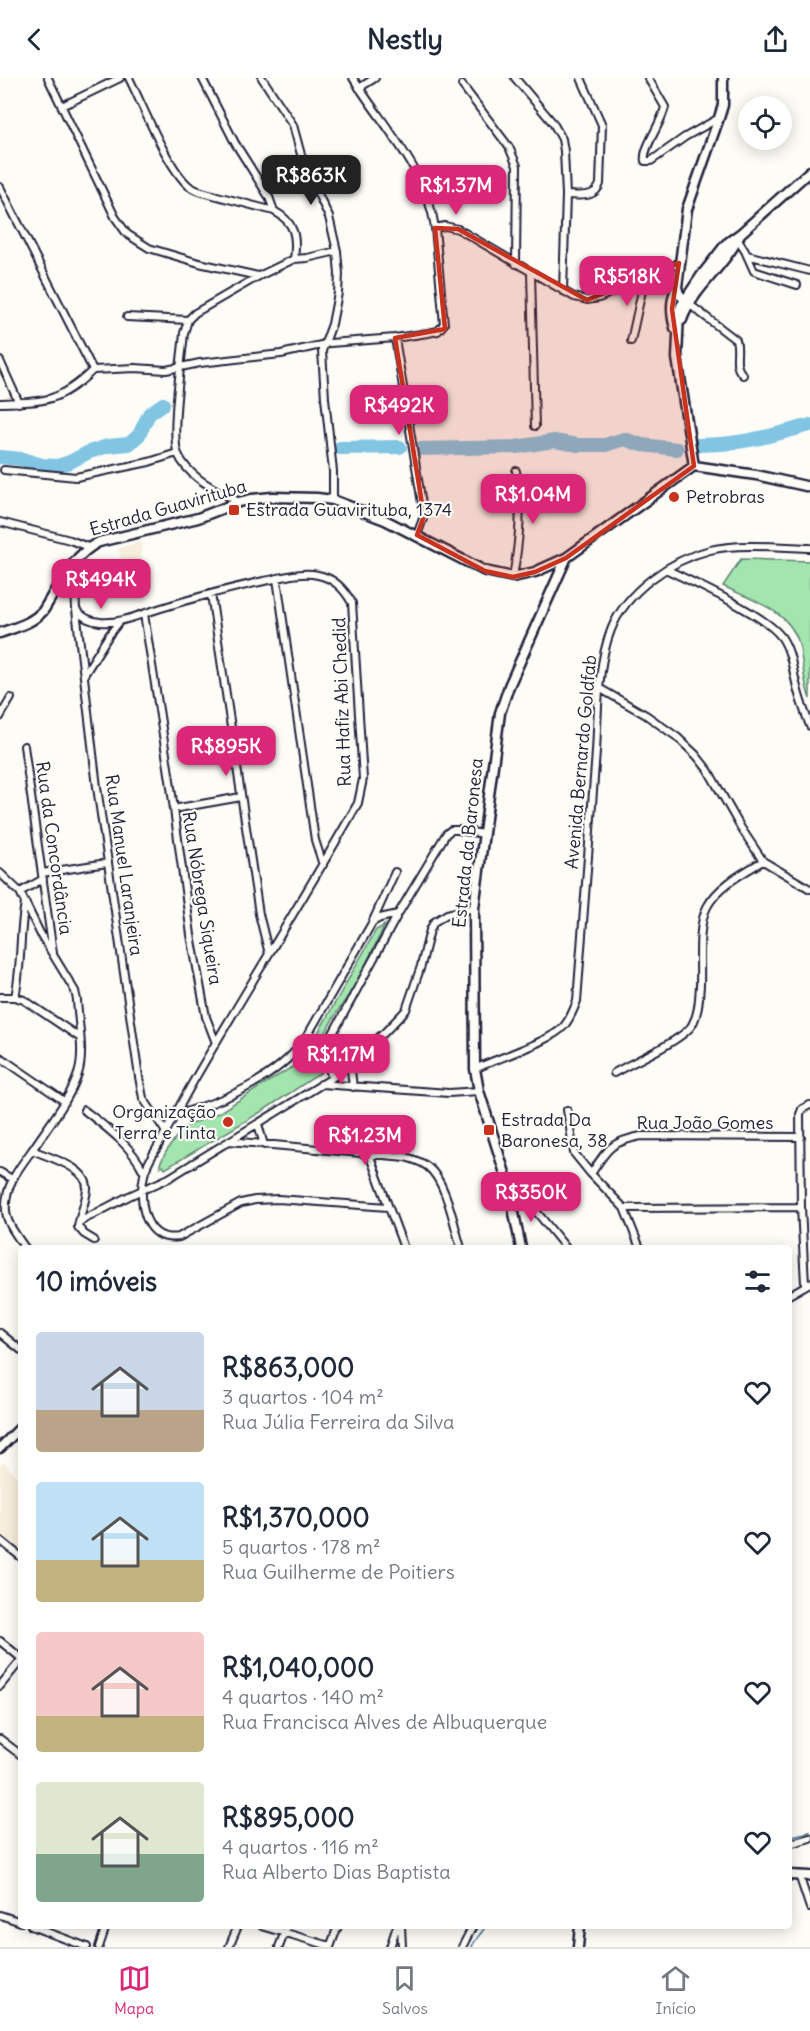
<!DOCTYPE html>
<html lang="pt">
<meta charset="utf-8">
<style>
:root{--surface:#fff;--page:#f6f6f7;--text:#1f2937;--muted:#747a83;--line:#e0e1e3;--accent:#db2777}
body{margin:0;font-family:Delius,sans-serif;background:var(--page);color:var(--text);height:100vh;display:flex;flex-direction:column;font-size:22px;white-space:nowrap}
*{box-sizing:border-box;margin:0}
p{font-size:20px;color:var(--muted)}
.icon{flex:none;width:33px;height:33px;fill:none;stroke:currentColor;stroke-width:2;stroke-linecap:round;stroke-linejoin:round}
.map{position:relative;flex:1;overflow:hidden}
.side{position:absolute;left:18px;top:1167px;width:774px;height:684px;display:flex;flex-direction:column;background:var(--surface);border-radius:6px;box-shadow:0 3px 15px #0003}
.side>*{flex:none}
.fabs{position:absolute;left:738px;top:18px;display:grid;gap:12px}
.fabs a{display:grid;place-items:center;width:54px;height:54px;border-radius:50%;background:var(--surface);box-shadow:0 3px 15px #0003;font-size:30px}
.price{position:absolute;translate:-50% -51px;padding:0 14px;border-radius:12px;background:var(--accent);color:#fff;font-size:20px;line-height:39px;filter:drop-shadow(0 2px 3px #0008)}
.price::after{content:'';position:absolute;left:50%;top:36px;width:18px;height:14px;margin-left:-9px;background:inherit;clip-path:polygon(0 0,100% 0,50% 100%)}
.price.on{background:#222;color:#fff}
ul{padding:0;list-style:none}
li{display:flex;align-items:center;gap:18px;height:150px;padding:0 18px}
li span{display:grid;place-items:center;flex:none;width:168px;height:120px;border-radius:6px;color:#555}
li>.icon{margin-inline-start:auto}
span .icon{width:72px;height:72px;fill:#fffc;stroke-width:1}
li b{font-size:26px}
h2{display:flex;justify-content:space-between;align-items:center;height:72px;padding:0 18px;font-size:26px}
header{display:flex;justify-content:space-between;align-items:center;height:78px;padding:0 18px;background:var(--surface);font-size:27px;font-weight:800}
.dock{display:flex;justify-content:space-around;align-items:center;height:84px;border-top:2px solid var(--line);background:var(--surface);font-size:16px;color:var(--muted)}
.dock a{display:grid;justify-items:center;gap:3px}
.dock .on{color:var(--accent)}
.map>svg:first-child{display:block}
</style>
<header><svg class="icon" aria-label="back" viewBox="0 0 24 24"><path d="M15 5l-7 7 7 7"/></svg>Nestly<svg class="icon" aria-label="share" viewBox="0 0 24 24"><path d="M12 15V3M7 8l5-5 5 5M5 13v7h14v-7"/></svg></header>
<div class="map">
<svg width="810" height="1869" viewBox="0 0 810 1869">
<rect width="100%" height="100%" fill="#fdfcf7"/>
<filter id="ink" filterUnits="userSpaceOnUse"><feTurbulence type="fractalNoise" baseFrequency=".0167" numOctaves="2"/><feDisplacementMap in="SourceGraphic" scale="12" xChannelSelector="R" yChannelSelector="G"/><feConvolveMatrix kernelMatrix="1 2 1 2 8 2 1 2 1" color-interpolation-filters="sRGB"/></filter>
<g filter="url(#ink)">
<!-- built -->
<path fill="#f8eedd" d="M141,463l1,27 -17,6 -7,-25z
M4,1384l17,20v67l-21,-16v-68z"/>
<!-- green -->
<path fill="#a3e5ae" stroke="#628474" stroke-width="1.5" d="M741,481l69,2v138c-7,-18 -7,-37 -11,-55 -9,-34 -48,-44 -76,-58z
M385,847c-9,17 -16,34 -25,51 -18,35 -45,53 -38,96l-58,38 -99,59 -2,-3 -3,1v-3l6,-12 16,-24 38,-16 77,-48 8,-9 13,-22 58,-103z"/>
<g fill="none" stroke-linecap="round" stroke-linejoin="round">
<!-- stream -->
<path stroke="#5b849f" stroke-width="2" d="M789,1759l21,-5
M472,1869l1,-3 13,-18"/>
<!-- river -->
<path stroke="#81c5e2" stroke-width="14" d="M698,367c43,0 71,-9 112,-20
M340,370l60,-1
M416,371l100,-2 38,-6 24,4h27l19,-6 18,6 35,4
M0,379l22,2 20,6 15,1 13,-4 19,-10 19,-6 21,-2 10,-9 10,-21 14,-10"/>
<!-- street casing -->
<g stroke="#22223b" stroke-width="10">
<path id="street" d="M48,0l67,139 12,17 22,14 50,15 59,13
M129,0c14,28 38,89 60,108 4,3 9,5 13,6l72,19c21,11 23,26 20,48
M202,0l33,65 34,54 5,14
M262,0l31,47 10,37 26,55 8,34 2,23 -1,19 -6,31 -10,27 3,47 8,73v29
M353,0c30,48 74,92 82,150
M515,0l38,45 9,16 2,12 2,44 -3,96
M648,0l17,29c-3,16 -23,41 -20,54h6l34,-24 34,-19
M462,7l47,62 8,19 -1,98
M359,10l16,-10
M62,28l58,-28
M0,109l93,183
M566,117c13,0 29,4 34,-11l2,-59 -21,-47
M738,162l7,11 9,20 43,14
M747,177l63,16
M531,195l4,153
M689,226l47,36c4,12 -4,25 7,35
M127,239l61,3
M395,260l29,178 -7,19
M631,263l14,-64
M0,283l19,42
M93,292l42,-2 31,2 34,-7 81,-9 49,-11 65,-5 33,-5 10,-2 6,-7 -9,-96 10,-2 13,3 116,68 13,3 12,-2 80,-35
M0,325c45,-1 60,-1 93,-33
M4,392l72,7 73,-15 28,-9
M239,424c-22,-12 -51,-24 -61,-48 -8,-19 4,-97 6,-121l4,-13 7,-7 64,-37 35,-17 13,-1 30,-7
M0,444l70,18 18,7
M74,486l2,46 21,177 42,290 4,21 23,34
M666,491c27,14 101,46 116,69 10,15 11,36 16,53 3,12 8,24 12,35
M65,497l5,6 4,10
M513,499c7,-40 9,-65 3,-106
M277,501l38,261 8,25
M211,516l48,320 10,40
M76,532c6,7 14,11 24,12 19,2 39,-7 58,-13 35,-11 70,-20 106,-28 17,-3 36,-10 54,-6 16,3 27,15 34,28l11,176 -5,24c-53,94 -111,185 -165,279 -12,21 -23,43 -35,64 -5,9 -12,19 -14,29 -6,26 0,68 35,62l62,-34 14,-3 23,-1 110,8
M144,536l26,166 21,155 15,82 10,26
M84,597l25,-40 11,-14
M599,610l47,27 31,22 19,18 12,15 33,58 22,33 47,28
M0,639l11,-19
M24,668l29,207
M173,731l68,-12
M0,795l20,19 21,43 34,56 2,9c1,21 8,54 1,74 -9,27 -30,52 -45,75 -14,19 -29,37 -27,62 1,14 12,26 19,37
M42,795l65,-10
M20,814l23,-13
M373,844l7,-4 18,-4
M0,919h15l9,3 55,37
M15,919c7,-31 4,-63 10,-94
M0,979l64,44
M350,984l3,25
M475,991c20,-10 77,-28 89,-43 6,-7 10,-17 13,-25 6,-79 12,-158 18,-236 4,-43 0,-94 16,-135 15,-39 60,-70 99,-80 28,-7 71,-3 100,-2
M614,995c17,-10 69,-33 78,-48 7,-12 7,-27 8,-40 1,-22 -3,-59 7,-78 11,-21 36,-34 56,-46
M332,1000c-6,-16 -6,-25 -1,-41l67,-123 48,-80 5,-4h7l26,4
M321,1006l128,9 30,-2
M84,1032c23,18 47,35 60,62
M567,1032l7,43 17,21 33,34 16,40
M175,1037c47,-13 102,-36 131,-77l66,-115 23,-51
M258,1046l6,21
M229,1063l177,16c8,3 15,4 22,10 18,14 26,58 33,81
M32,1072c16,7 56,17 55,39 -1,13 -7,25 -9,38l6,7 10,6
M369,1076l35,94
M0,1094l12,7
M591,1096c16,-25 19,-32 50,-38l160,1
M508,1105l14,11 44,54
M624,1130l177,-1
M79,1144l50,-26 40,-18 163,-100 53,-46 21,-22 15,-44 9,-36 4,-8 13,-8 27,-6
M805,1206l-4,-77 -1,-93 2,-5 8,-4
M789,1217l21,-12
M0,1255l21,17
M0,1462l21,17
M0,1563l21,17
M0,1608l21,-26
M0,1661l21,16
M789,1766l21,-6
M799,1797l11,33
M0,1837l21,7
M31,1848l56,21
M262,1848l68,20
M401,1848l1,21
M99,1869l7,-21
M229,1869l9,-21
M279,1869l8,-21
M330,1869l8,-21
M390,1869l7,-21
M462,1869l11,-21"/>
</g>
<!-- secondary casing -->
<g stroke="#22223b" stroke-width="13">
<path id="secondary" d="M689,226l-10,-10 -2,-7 10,-78 32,-91 4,-13v-27
M682,242c11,-32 42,-53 57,-83
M675,250c-4,-14 -5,-28 2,-41
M694,388l-17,-108 2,-45 2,-7 20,-30 25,-32 15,-11 69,-62
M694,388l62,9 54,12
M0,555c16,-6 31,-9 43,-22 15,-24 29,-56 56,-69l99,-24 41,-16 13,-3 20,-2 45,1 16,2 52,20 100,51 28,6 22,-5 31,-14 128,-92
M521,1170l-13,-65 -29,-92 -4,-22 -1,-161 26,-195 9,-27 57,-127
M0,1370l21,-21
M789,1797l21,1
M578,1869l2,-21"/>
</g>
<!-- street -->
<use href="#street" stroke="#fdfcf7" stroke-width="6"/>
<!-- secondary -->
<use href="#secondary" stroke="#fdfcf7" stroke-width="8"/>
</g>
</g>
<!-- marked area -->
<path fill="#c8321e" fill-opacity="0.2" stroke="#c8321e" stroke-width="4.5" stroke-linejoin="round" d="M435,150l23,1 129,71 92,-37 -7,46 22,157 -128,92 -31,14 -22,5 -28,-6 -68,-36 7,-19 -29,-178 50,-9z"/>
<!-- markers -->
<g fill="#c8321e" stroke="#fdfcf7" stroke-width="2">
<circle cx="674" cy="419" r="6"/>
<rect x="228" y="426" width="12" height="12" rx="3"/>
<circle cx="228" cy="1044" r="6"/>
<rect x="483" y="1046" width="12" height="12" rx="3"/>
</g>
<g text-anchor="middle" stroke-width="4.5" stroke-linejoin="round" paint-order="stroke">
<!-- poi labels -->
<g font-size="18" fill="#22223b" stroke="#fdfcf7" text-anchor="start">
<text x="686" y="425">Petrobras</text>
<text x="246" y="438">Estrada Guavirituba, 1374</text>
<text x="216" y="1040" text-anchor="end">Organização<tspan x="216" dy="21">Terra e Tinta</tspan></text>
<text x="501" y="1048">Estrada Da<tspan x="501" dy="21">Baronesa, 38</tspan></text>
</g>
<!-- street labels -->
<g font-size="18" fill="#22223b" stroke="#fdfcf7">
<text transform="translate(168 430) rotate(-16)" y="6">Estrada Guavirituba</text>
<text transform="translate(342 624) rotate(-92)" y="6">Rua Hafiz Abi Chedid</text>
<text transform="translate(581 684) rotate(-85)" y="6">Avenida Bernardo Goldfab</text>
<text transform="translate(468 765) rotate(-84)" y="6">Estrada da Baronesa</text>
<text transform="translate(54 770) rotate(82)" y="6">Rua da Concordância</text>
<text transform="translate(124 787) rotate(82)" y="6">Rua Manuel Laranjeira</text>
<text transform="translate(202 820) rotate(81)" y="6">Rua Nóbrega Siqueira</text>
<text x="705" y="1051">Rua João Gomes</text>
</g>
</g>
</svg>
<div class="fabs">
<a><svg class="icon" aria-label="locate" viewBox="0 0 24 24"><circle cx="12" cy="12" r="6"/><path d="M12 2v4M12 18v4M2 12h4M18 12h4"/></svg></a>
</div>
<b class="price on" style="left:311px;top:128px">R$863K</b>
<b class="price" style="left:456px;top:138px">R$1.37M</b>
<b class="price" style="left:627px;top:229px">R$518K</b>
<b class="price" style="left:399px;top:358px">R$492K</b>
<b class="price" style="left:533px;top:447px">R$1.04M</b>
<b class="price" style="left:101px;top:532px">R$494K</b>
<b class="price" style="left:226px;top:699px">R$895K</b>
<b class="price" style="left:341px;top:1007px">R$1.17M</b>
<b class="price" style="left:365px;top:1088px">R$1.23M</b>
<b class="price" style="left:531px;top:1145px">R$350K</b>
<section class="side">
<h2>10 imóveis<svg class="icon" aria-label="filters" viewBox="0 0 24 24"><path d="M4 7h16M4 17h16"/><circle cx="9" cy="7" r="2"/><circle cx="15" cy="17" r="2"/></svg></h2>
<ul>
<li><span style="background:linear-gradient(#c9d6e8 65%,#b9a48a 0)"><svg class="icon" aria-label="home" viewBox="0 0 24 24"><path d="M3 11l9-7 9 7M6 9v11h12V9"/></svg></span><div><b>R$863,000</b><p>3 quartos · 104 m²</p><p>Rua Júlia Ferreira da Silva</p></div><svg class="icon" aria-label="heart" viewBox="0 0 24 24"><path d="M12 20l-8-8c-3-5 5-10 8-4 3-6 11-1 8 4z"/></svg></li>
<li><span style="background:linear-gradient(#bfe0f5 65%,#c2b280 0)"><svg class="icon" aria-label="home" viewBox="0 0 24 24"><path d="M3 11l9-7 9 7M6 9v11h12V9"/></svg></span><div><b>R$1,370,000</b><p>5 quartos · 178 m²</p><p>Rua Guilherme de Poitiers</p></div><svg class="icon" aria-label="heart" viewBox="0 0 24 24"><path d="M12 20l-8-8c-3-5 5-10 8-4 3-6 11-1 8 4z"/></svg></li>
<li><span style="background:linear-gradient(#f6c9c9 70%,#c2b280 0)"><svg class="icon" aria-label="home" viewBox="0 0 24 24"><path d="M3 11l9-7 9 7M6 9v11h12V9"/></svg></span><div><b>R$1,040,000</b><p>4 quartos · 140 m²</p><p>Rua Francisca Alves de Albuquerque</p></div><svg class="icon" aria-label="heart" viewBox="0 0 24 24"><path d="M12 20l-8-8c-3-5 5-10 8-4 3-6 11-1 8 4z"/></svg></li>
<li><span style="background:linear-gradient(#dfe7d0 60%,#7fa58c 0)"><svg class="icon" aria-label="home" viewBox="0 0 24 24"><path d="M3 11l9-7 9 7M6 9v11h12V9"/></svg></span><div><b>R$895,000</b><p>4 quartos · 116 m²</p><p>Rua Alberto Dias Baptista</p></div><svg class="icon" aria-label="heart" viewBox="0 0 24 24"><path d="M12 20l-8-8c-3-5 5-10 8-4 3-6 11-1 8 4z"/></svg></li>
</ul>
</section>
</div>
<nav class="dock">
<a class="on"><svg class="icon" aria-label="map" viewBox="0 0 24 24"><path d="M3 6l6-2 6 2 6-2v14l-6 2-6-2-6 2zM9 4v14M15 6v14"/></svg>Mapa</a>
<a><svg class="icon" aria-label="saved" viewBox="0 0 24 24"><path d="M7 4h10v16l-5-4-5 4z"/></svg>Salvos</a>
<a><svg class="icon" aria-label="home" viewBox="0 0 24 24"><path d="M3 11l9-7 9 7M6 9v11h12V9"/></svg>Início</a>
</nav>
